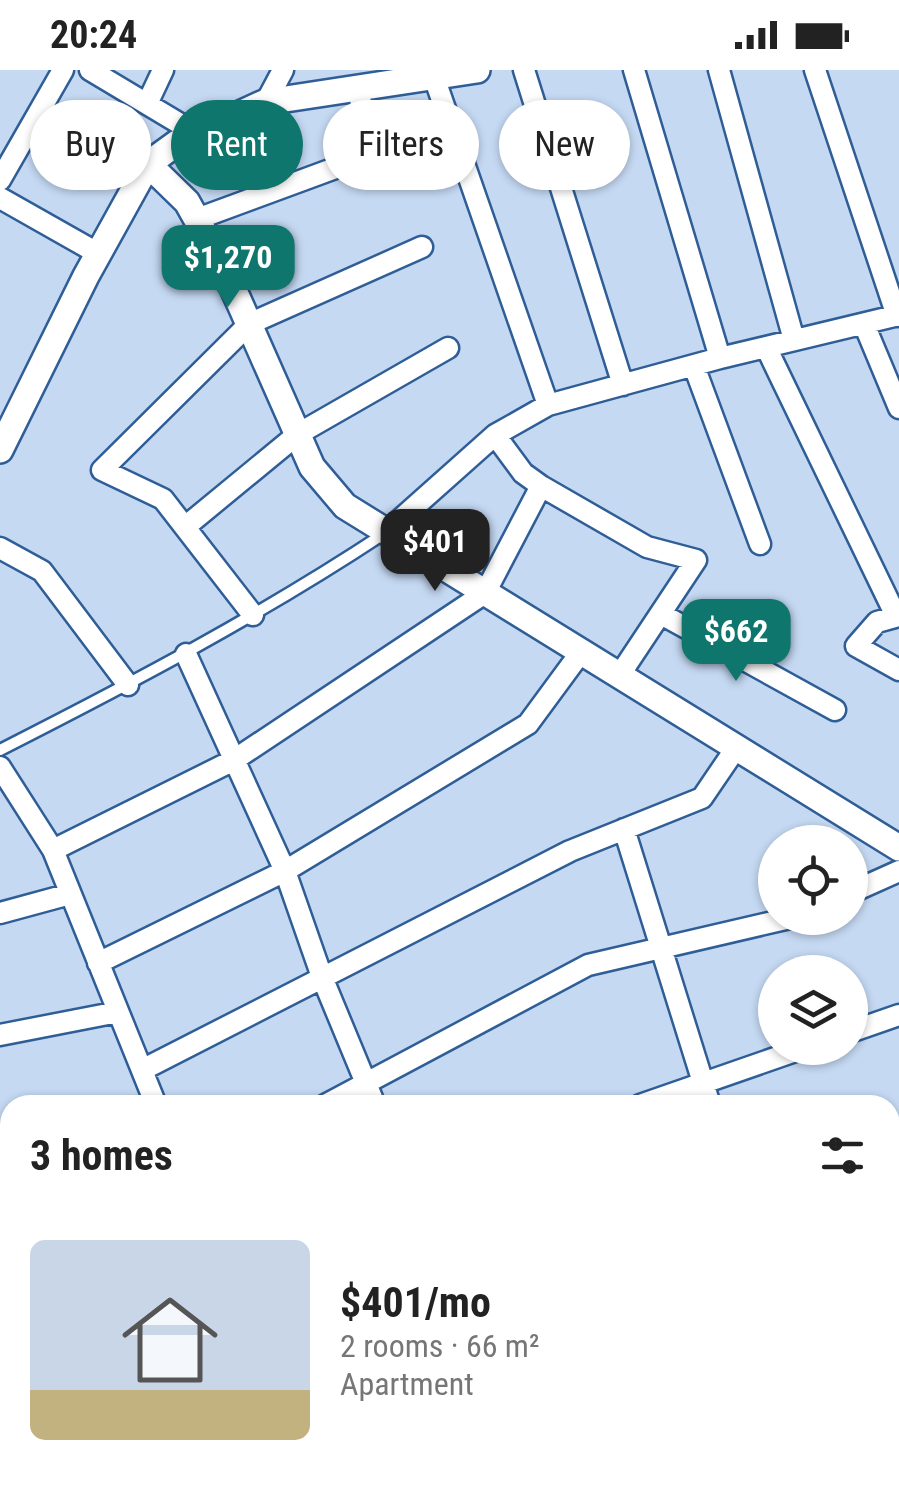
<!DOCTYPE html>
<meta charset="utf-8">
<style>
:root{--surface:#fff;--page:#f2f2f2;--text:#222;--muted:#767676;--accent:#0f766e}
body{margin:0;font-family:"Roboto Condensed",sans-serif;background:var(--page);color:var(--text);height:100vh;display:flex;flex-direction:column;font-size:38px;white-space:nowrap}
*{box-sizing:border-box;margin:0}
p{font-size:32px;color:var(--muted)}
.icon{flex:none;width:55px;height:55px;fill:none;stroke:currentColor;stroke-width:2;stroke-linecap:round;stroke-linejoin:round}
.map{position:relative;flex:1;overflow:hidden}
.panel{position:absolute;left:0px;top:1025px;width:900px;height:392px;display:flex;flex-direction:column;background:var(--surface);border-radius:30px 30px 0 0;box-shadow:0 2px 8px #0004}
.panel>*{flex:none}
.top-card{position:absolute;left:30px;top:30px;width:840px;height:90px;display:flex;gap:20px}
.buttons{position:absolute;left:758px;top:755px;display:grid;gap:20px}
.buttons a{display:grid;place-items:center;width:110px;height:110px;border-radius:50%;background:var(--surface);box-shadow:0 2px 8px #0004;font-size:50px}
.price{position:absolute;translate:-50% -85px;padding:0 22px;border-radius:20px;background:var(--accent);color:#fff;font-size:32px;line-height:65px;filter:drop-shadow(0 2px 5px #0008)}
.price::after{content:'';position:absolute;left:50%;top:60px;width:30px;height:22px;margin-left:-15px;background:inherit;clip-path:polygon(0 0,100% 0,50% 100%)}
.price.current{background:#222;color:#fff}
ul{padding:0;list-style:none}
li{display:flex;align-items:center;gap:30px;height:250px;padding:0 30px}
li span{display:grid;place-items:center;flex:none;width:280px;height:200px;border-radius:15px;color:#555}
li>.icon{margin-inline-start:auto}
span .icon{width:120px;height:120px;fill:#fffc;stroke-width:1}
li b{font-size:42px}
h2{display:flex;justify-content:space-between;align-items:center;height:120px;padding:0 30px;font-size:42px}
.chip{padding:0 35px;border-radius:45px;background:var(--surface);box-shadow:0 2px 8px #0004;font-size:35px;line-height:90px}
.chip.current{background:var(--accent);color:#fff}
.status{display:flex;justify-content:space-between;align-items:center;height:70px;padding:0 50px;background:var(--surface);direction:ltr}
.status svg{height:28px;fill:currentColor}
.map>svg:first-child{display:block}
</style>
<div class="status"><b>20:24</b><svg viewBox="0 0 49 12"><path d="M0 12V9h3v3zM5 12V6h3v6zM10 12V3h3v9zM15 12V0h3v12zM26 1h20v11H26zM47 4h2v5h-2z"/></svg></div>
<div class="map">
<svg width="899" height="1417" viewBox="0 0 899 1417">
<rect width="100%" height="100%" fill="#c5d9f3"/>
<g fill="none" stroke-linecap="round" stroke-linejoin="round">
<!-- service casing -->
<g stroke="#2f5e97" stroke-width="15">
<path id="service" d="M0,680c132,-67 261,-135 385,-217"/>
</g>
<!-- minor casing -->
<g stroke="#2f5e97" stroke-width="25">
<path id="minor" d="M90,0l107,64
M524,0l99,315
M634,0l86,288
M719,0l75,270
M815,0l82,246
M434,7l114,328
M266,32l17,-32
M147,34l16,-34
M0,110l63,-110
M0,128l99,56
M197,149l179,-66 -19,-64
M864,254l35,84
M766,277l130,269
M694,296l66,178
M541,416l-18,-13 -28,-38 53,-30 172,-47 179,-43
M185,457l113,-93 150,-86
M385,463l110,-98
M0,478l42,23 86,114
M661,544l174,96
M253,545l-90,-116 -61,-29 147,-146 173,-77
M899,546l-22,6 -21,24 43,24
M186,584l99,217 37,106 53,128
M0,697l53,83 103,255
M624,759l86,276
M53,780l181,-90 251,-167 56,-107 106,61 49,13 -77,116
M850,823l49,-22
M0,843l70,-19
M98,893l187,-92 243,-147 53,-72
M850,962l49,-17
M0,965l118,-23
M142,1000l428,-219 132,-53 34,-50
M325,1035l263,-140 202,-47
M640,1035l164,-57
M0,1086l10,-2
M0,1210l10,-2
M890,1243l9,-3
M890,1338l9,-4
M412,1408l3,9
M884,1408l3,9
M310,1417l33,-9
M680,1417l26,-9"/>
</g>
<!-- tertiary casing -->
<g stroke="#2f5e97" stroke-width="30">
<path id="tertiary" d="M148,94l39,38 38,68 87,197 33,39 554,342
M0,380l86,-174 62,-112 29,-21 89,-41 211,-32
M84,1408l2,9
M744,1408l3,9"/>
</g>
<!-- secondary casing -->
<g stroke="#2f5e97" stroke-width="35">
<path id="secondary" d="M890,1081l9,-3
M890,1119l9,-3
M0,1342l10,-2
M0,1368l10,-2"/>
</g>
<!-- service -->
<use href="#service" stroke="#fff" stroke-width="10"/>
<!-- minor -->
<use href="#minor" stroke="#fff" stroke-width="20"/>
<!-- tertiary -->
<use href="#tertiary" stroke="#fff" stroke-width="25"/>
<!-- secondary -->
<use href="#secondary" stroke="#f8e2bc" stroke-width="30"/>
</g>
</svg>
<div class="buttons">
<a><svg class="icon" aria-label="locate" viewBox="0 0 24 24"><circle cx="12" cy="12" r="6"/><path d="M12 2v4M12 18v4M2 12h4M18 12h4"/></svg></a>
<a><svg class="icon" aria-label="layers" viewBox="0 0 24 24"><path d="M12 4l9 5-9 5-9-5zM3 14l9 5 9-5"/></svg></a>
</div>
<b class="price" style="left:228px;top:240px">$1,270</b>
<b class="price current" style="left:435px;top:524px">$401</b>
<b class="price" style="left:736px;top:614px">$662</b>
<div class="top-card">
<a class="chip">Buy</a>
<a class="chip current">Rent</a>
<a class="chip">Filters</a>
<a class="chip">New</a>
</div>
<section class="panel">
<h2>3 homes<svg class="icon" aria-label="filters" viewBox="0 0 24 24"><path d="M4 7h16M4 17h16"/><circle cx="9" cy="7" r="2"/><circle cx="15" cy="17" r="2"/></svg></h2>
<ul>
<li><span style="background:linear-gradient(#c9d6e8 75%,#c2b280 0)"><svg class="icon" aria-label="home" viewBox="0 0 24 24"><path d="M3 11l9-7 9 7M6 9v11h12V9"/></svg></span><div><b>$401/mo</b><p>2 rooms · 66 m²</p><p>Apartment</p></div></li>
</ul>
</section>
</div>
